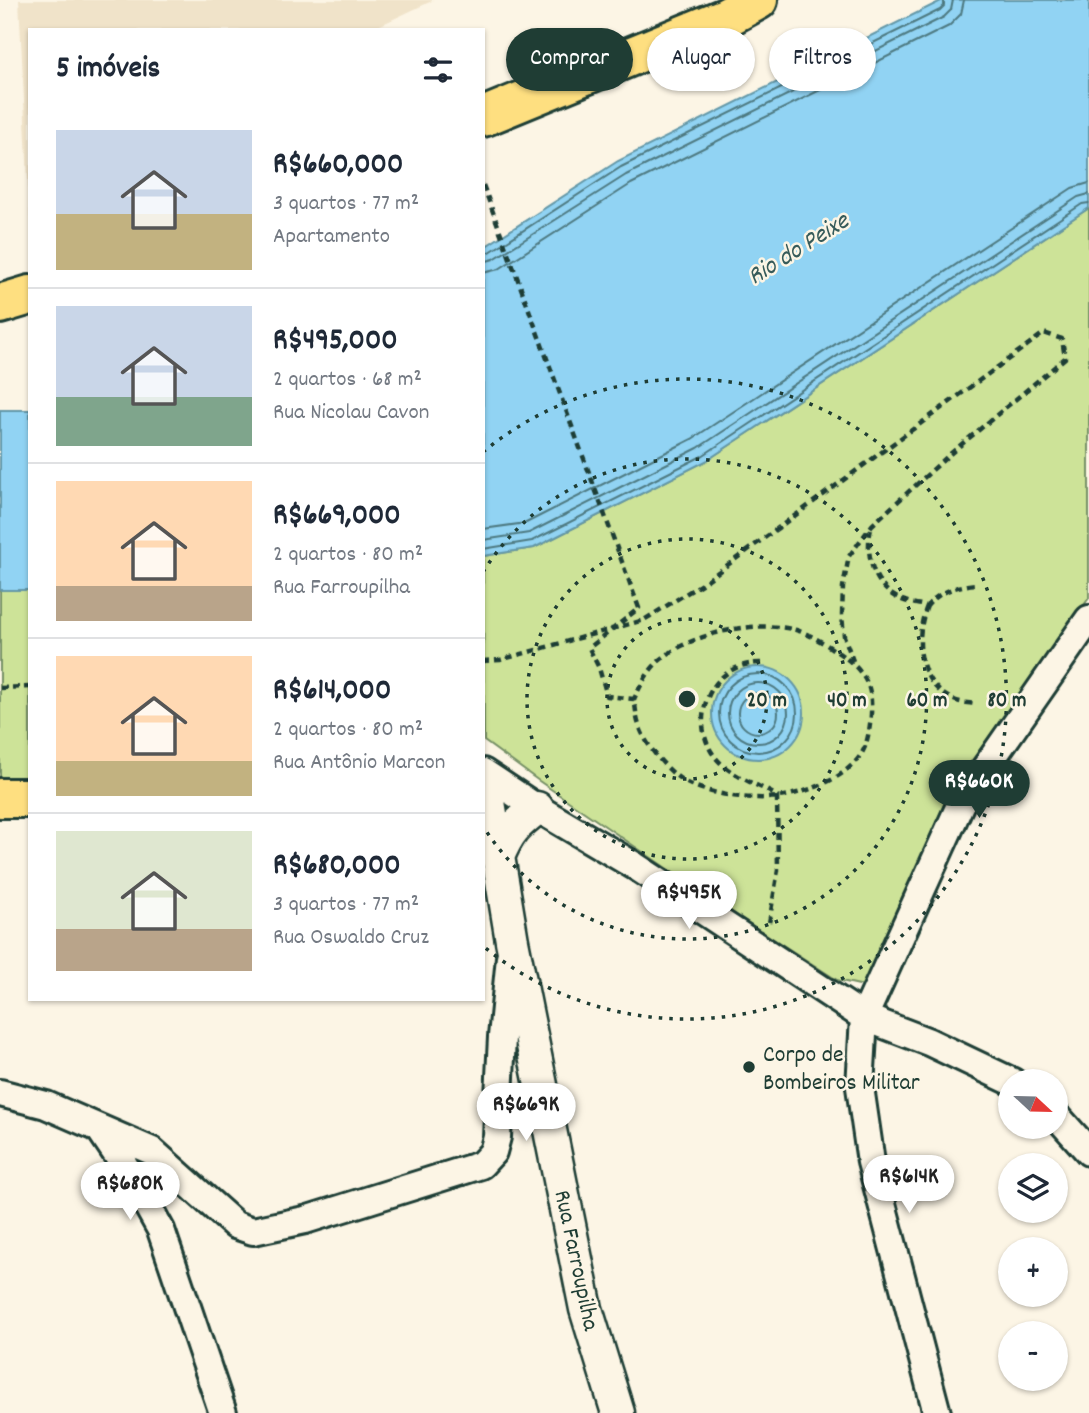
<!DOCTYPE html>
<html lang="pt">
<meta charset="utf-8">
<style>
:root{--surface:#fff;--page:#f6f6f7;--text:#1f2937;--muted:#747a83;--line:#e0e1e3;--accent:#1f3d34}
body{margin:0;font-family:Dekko,sans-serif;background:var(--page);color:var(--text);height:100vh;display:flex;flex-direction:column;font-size:26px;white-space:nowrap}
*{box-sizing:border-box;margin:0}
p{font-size:23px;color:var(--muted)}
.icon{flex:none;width:38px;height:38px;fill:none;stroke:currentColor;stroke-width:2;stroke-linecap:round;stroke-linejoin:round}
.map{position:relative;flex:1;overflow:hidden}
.sheet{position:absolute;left:28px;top:28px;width:457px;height:973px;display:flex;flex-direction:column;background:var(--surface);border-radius:0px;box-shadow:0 2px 5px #0004}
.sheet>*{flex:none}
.guide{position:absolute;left:506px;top:28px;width:478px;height:63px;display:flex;gap:14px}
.needle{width:46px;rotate:112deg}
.tools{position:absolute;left:998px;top:1069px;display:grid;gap:14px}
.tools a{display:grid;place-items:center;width:70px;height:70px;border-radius:50%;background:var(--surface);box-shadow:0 2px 5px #0004;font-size:35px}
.price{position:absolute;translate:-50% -60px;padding:0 16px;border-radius:24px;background:#fff;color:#222;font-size:23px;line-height:46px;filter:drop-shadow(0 2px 4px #0008)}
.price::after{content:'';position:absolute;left:50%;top:42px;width:21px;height:16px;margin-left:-10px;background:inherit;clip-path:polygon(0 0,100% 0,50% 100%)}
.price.active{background:var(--accent);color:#fff}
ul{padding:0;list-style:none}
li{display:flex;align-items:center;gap:21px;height:175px;padding:0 28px}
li+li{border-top:2px solid var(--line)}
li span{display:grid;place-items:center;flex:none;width:196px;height:140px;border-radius:0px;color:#555}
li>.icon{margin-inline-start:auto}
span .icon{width:84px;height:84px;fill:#fffc;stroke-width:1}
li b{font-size:30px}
h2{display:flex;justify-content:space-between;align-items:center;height:84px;padding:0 28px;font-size:30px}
.pill{padding:0 24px;border-radius:32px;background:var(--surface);box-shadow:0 2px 5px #0004;font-size:24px;line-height:63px}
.pill.active{background:var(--accent);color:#fff}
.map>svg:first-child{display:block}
</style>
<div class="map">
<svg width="1089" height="1413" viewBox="0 0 1089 1413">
<rect width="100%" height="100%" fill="#fcf5e5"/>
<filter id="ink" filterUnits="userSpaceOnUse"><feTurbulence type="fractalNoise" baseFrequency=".0143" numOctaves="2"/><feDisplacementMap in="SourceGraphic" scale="14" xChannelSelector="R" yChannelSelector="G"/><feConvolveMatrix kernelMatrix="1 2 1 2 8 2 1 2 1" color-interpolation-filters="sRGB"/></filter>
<g filter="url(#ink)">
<!-- built -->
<path fill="#f0e3c9" d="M19,0h415l-64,30h-340v191z"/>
<!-- green -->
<path fill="#cde398" stroke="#769066" stroke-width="2" d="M1089,208v390l-139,193 -86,195 -27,-6 -121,-78 -177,-121 -55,-40 -1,-185 51,-8 172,-87z
M0,590h30v189l-30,1z"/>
<!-- water -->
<path fill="#91d3f3" stroke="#6397a7" stroke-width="2" d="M943,0h146v208l-383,253 -172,87 -51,8v-308l135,-87z
M0,410h30v180h-30z
M712 713a46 46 0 1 1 92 0a46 46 0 1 1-92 0Z"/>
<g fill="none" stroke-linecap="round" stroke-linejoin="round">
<!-- shore -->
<path stroke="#4d7980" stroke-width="2" d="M483,253l7,-1 131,-85 319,-157 4,-4v-6
M483,262l11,-3 132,-84 318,-158 7,-7 2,-10
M483,273l16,-4 132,-85 318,-158 12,-12 3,-14
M483,529l43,-6 166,-84 380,-251 17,-5
M483,540l46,-7 169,-85 380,-251 11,-3
M483,549l49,-8 170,-85 380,-252 7,-1
M719 713a39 39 0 1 1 78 0a39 39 0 1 1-78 0Z
M728 713a30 30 0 1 1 60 0a30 30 0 1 1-60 0Z
M738 713a20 20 0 1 1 40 0a20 20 0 1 1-40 0Z"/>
<!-- minor casing -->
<g stroke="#1f3d34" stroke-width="32">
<path id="minor" d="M483,772l54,36 98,58 229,151 65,25 84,40
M0,1093l46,12 53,23 31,46 31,56 62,183
M1055,1114l34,38
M99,1128l53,23 83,74 18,6 52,-11 176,-55 12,-13 4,-15 5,-100 8,-80
M937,1413l-66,-251 -11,-75 4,-70 97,-214 128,-184"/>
</g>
<!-- tertiary casing -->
<g stroke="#1f3d34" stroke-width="37">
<path id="tertiary" d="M483,789l6,13 23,139 74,368 32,104
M498,857c10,-25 17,-32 39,-49"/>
</g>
<!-- primary casing -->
<g stroke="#1f3d34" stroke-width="44">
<path id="primary" d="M483,117l244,-100 31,-17
M0,304l30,-9
M0,798h30"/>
</g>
<!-- path -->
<path stroke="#1f3d34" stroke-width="4.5" stroke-dasharray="7 5" stroke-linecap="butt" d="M483,185l156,423 -50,40 10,20 8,28 27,3c2,9 2,18 5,26 7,21 27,45 46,57 18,10 52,16 72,16 35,2 102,-19 110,-58 4,-15 7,-43 0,-57 -8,-16 -19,-24 -33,-33 -11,-8 -25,-16 -38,-20 -38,-10 -100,2 -132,27 -15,11 -22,26 -30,42
M871,529c-6,23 1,53 23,67 9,6 22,8 33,10 12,-15 32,-21 51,-22
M927,606c-13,33 -10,78 27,94 6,3 15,3 22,4
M483,661l17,-1 144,-40 59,-37 341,-250 18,6 3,19 -115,96 -78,71 -23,31 -6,31 -1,28 2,21 9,25
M761,663c-47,-1 -72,50 -50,88 14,24 45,32 66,45l1,74 -9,53
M0,688l30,-1"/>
<!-- minor -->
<use href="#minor" stroke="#fcf5e5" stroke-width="26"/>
<!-- tertiary -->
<use href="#tertiary" stroke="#fcf5e5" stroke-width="32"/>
<!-- primary -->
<use href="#primary" stroke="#fedf80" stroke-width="38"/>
</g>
</g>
<!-- distance rings -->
<g fill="none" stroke="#1f3d34" stroke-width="3.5" stroke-dasharray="3.5 7">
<circle cx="687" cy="699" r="80"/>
<circle cx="687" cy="699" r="160"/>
<path d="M483 572A240 240 0 1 1 483 826"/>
<path d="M483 452A320 320 0 1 1 483 946"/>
</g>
<!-- markers -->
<circle fill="#1f3d34" stroke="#fcf5e5" stroke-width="2.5" cx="749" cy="1067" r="7"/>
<g text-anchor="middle" stroke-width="5" stroke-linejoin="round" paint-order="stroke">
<!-- poi labels -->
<g font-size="24" fill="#1f3d34" stroke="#fcf5e5" text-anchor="start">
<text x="763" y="1061">Corpo de<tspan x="763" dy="28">Bombeiros Militar</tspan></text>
</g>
<!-- street labels -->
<g font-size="24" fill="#1f3d34" stroke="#fcf5e5">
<text transform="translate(578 1260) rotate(78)" y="8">Rua Farroupilha</text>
</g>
<!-- water labels -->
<g font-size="26" font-style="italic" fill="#365b5a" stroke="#fcf5e5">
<text transform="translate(797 247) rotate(-32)" y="9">Rio do Peixe</text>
</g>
</g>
<circle cx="687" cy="699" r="10" fill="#1f3d34" stroke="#fcf5e5" stroke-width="3.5"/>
<g font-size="21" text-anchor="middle" font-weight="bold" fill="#1f3d34" stroke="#fcf5e5" stroke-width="5" stroke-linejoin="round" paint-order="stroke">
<text x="767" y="706">20 m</text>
<text x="847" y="706">40 m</text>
<text x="927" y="706">60 m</text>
<text x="1007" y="706">80 m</text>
</g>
</svg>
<div class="tools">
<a><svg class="needle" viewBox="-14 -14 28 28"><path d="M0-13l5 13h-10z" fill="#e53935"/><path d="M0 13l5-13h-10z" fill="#747a83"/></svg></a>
<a><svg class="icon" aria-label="layers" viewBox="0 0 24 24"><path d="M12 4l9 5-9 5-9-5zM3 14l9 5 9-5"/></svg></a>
<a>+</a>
<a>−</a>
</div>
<b class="price active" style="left:979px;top:820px">R$660K</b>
<b class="price" style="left:689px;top:931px">R$495K</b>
<b class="price" style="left:526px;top:1143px">R$669K</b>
<b class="price" style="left:909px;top:1215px">R$614K</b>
<b class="price" style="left:130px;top:1222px">R$680K</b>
<div class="guide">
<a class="pill active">Comprar</a>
<a class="pill">Alugar</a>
<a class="pill">Filtros</a>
</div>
<section class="sheet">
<h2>5 imóveis<svg class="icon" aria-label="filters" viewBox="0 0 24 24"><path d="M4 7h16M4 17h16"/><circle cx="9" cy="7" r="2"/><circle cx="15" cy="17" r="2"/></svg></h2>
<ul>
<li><span style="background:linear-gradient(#c9d6e8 60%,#c2b280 0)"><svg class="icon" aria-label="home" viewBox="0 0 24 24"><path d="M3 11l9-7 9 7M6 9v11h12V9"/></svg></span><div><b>R$660,000</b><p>3 quartos · 77 m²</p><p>Apartamento</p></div></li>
<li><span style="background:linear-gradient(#c9d6e8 65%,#7fa58c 0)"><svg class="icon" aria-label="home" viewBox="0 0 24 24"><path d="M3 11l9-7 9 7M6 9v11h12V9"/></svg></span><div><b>R$495,000</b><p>2 quartos · 68 m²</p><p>Rua Nicolau Cavon</p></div></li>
<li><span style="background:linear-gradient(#ffd9b3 75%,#b9a48a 0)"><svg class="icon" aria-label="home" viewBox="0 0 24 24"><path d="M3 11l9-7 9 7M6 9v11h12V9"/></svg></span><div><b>R$669,000</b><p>2 quartos · 80 m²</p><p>Rua Farroupilha</p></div></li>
<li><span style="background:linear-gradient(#ffd9b3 75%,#c2b280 0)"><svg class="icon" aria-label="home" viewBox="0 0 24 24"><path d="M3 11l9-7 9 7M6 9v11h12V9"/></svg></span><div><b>R$614,000</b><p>2 quartos · 80 m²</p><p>Rua Antônio Marcon</p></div></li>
<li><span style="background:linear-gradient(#dfe7d0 70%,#b9a48a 0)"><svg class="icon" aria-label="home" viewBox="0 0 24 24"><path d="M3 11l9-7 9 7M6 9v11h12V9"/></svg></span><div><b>R$680,000</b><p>3 quartos · 77 m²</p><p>Rua Oswaldo Cruz</p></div></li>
</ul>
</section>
</div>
